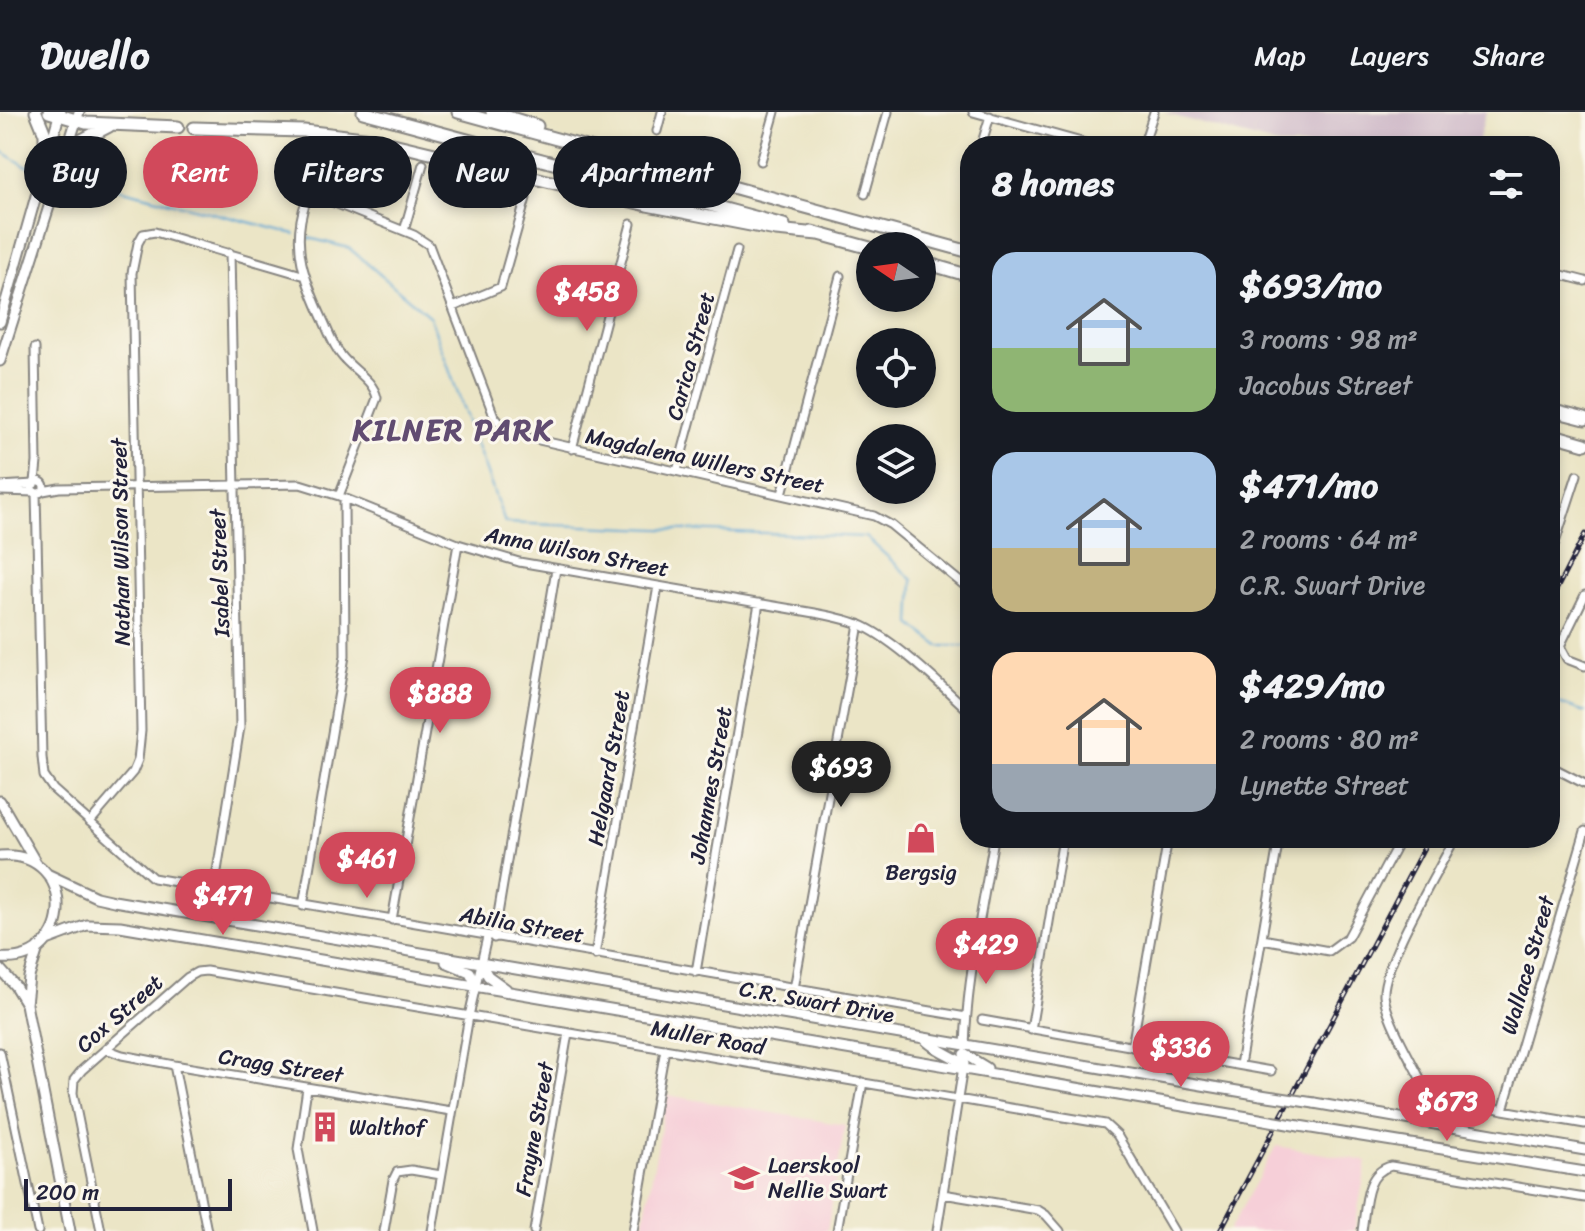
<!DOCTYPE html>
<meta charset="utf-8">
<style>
:root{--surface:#171b24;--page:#20242c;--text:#f1f3f6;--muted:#9ea1a6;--line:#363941;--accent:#d1495b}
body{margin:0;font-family:Sriracha,sans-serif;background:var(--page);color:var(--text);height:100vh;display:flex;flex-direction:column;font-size:30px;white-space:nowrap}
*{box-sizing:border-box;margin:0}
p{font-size:26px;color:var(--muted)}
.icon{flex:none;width:44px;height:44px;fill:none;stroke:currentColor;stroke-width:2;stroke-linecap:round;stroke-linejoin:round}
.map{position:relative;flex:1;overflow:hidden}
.panel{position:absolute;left:960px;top:24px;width:600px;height:712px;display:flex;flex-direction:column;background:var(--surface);border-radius:32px;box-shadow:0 4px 12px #0003}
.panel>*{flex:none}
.top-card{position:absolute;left:24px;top:24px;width:760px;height:72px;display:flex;gap:16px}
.needle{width:52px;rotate:283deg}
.fabs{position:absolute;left:856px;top:120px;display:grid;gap:16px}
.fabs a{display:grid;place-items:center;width:80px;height:80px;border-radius:50%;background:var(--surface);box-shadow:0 4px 12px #0003;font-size:40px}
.scale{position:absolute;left:24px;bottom:20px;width:208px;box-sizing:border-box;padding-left:8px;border:4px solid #22223b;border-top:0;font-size:22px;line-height:28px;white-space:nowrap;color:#22223b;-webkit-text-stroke:6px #fbf7ec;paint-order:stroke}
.price{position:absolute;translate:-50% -68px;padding:0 18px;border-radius:28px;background:var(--accent);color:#fff;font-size:26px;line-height:52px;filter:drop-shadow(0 2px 4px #0008)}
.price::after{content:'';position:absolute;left:50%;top:48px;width:24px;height:18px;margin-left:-12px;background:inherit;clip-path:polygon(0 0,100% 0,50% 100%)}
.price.on{background:#222;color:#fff}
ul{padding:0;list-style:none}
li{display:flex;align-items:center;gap:24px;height:200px;padding:0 32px}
li span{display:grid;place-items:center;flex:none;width:224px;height:160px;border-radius:24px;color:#555}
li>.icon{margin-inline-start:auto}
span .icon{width:96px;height:96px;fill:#fffc;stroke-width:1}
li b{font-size:34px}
h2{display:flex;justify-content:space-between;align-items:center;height:96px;padding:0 32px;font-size:34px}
.pill{padding:0 28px;border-radius:36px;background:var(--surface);box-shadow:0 4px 12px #0003;font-size:28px;line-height:72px}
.pill.on{background:var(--accent);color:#fff}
header{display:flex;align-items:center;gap:48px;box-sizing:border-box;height:112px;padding:0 40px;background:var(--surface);border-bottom:2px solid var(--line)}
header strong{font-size:38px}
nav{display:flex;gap:44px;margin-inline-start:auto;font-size:28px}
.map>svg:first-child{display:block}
</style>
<header>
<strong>Dwello</strong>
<nav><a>Map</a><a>Layers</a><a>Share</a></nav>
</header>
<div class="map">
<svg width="1585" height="1119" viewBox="0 0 1585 1119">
<rect width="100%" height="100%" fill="#fbf7ec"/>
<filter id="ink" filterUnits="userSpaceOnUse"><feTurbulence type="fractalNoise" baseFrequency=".0125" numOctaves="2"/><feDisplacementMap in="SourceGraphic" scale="16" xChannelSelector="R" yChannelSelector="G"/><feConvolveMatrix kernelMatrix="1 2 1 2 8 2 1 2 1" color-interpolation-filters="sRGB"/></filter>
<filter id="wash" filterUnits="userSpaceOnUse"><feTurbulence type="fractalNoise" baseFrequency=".006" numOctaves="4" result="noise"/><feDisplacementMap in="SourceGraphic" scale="32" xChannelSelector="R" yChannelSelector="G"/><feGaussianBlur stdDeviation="1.8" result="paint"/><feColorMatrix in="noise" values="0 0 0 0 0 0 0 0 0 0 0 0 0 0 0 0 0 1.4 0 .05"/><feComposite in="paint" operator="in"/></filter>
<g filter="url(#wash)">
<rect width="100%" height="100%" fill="#ebe5c6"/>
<!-- built -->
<path fill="#f6cfd8" d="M667,983l178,30 -18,106h-185z
M1276,1034l91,15 -13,70h-125z"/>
<!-- industrial -->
<path fill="#d1bdca" d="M1486,0l-9,34h-196l-117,-33z"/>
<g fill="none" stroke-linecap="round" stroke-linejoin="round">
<!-- stream -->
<path stroke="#5fa7d5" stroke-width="2" d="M0,38l24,15 15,4
M61,62l234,60
M301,124l48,12 81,69 75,206 361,14 47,43 -2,44 28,22h31
M1550,588l35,12"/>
</g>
</g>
<g filter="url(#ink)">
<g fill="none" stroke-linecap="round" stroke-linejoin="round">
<!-- minor casing -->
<g stroke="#868480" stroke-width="11">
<path id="minor" d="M973,0l123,34
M657,19l5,-19
M981,34l9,-30
M1143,34l11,-34
M761,49l14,-49
M865,82l23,-82
M404,119l19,-67
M1550,160l35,9
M453,195l48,-20 25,-89
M35,236l2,114 -2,20
M572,337l59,-225
M677,359l60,-221
M32 375a6 6 0 1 1 12 0a6 6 0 1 1-12 0Z
M0,374l34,-2
M0,379l35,1
M43,379l16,-3 241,-4 39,12 119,48 61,18 296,51c16,3 33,6 48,13 34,16 79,60 107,86
M36,381l6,264 2,19 9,13 100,89 813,139
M782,382l58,-218
M339,384l38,-98c-4,-19 -25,-28 -36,-43 -8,-10 -12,-22 -17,-33 -19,-41 -34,-76 -18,-121l11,-5 97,39 15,10 65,171 14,17 366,83 17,9 79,65
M1550,446l27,-83
M1585,483l-25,51 7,13 18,7
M1550,654l35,18
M90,710l43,-50 5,-12 3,-29 -9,-458 6,-30 5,-9 12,-2 147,43
M1455,726c-16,32 -73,126 -71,157 2,24 29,68 40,91l7,7 72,17 82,14
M214,778l26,-163 -10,-474
M303,794l42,-250 -1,-158
M392,808l66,-376
M494,826l62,-369
M1262,827l67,12 19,-14 53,-99
M595,843l63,-369
M696,860l63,-369
M794,877l65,-365
M982,908l289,51
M1031,918l32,-192
M965,935c2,-70 18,-140 29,-209
M1132,935l36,-209
M106,937l16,6 52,10 277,46
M0,940l38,179
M174,953l33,166
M1240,953l39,-227
M307,976l-9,61 15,82
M1503,998l82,-279
M943,1082l95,16 8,5 14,16
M101,1119l-28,-138 1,-13 8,-10 106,-93 9,-5 9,-1 899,153 12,11 57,96
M384,1119l9,-51 4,-8 14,-2 30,5
M432,1119l37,-215 18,-79
M534,1119l34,-198
M633,1119l32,-182
M837,1119l26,-149
M937,1119l26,-164
M1362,1119c4,-23 2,-58 29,-65l194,32"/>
</g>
<!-- major casing -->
<g stroke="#868480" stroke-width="13">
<path id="major" d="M0,210l60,-210
M0,249l79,-249
M0,689l36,62
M0,744c78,-7 77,109 0,102
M47,762l49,23 18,4 1147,194
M47,828l40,-15 33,1 1128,191
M38,836l-9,29 -3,27 44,227
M446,850l24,10 6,13
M481,852l7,12 18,13
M0,857l15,17 11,18
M924,926c6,9 29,18 40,26
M964,942l23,14
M1314,991l271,47
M1299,1014l286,46"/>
</g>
<!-- highway casing -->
<g stroke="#868480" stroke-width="15">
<path id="highway" d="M36,0l9,22v27
M49,0l37,11 92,4
M363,0l421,113
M458,0l512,140
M492,0l45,14
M194,16l110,3 68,8 275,66 129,25 42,4
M63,51l19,-23 27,-14
M812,120l58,16
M922,150l48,14
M1550,298l35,9
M1550,322l35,10"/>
</g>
<!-- minor -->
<use href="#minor" stroke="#fff" stroke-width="7"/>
<!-- major -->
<use href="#major" stroke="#fff" stroke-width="9"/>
<!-- highway -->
<use href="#highway" stroke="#fff" stroke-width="11"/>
<!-- rail casing -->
<g stroke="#22223b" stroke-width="5">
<path id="rail" d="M1550,490l35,-68
M1220,1119l209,-393"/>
</g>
<!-- rail -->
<use href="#rail" stroke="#fbf7ec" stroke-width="2" stroke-dasharray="6" stroke-linecap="butt"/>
<!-- major-bridge casing -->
<g stroke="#868480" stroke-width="13" stroke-linecap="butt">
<path id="major-bridge" d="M1261,983l53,8
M1248,1005l51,9"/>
</g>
<!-- major-bridge -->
<use href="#major-bridge" stroke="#fff" stroke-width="9"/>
</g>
</g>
<!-- icons -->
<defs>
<g id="shop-bare" transform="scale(2.4)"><path d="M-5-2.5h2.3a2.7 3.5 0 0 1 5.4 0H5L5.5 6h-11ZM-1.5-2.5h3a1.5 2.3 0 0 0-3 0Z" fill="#d1495b" stroke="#fbf7ec" stroke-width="2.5" paint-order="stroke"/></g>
<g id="building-bare" transform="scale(2.4)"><path d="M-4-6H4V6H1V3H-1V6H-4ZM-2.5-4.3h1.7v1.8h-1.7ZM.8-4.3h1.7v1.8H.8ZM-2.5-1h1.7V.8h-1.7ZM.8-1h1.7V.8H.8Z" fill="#d1495b" stroke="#fbf7ec" stroke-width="2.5" paint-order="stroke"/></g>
<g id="school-bare" transform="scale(2.4)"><path d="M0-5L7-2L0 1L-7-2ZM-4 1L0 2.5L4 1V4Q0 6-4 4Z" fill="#d1495b" stroke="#fbf7ec" stroke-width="2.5" paint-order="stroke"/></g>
</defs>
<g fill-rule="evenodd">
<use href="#shop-bare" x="921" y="726"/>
<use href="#building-bare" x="325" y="1015"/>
<use href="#school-bare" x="744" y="1066"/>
</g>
<g text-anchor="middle" stroke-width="6" stroke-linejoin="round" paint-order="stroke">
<!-- street labels -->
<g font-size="22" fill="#22223b" stroke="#fbf7ec">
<text transform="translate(690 244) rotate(-75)" y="8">Carica Street</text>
<text transform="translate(705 348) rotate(12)" y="8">Magdalena Willers Street</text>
<text transform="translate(120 430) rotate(-91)" y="8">Nathan Wilson Street</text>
<text transform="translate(577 439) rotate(11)" y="8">Anna Wilson Street</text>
<text transform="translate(219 461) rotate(-92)" y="8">Isabel Street</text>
<text transform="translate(608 656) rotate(-80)" y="8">Helgaard Street</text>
<text transform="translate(710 673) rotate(-80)" y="8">Johannes Street</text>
<text transform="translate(522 812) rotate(10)" y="8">Abilia Street</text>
<text transform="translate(1527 853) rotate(-74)" y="8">Wallace Street</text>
<text transform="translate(817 889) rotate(10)" y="8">C.R. Swart Drive</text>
<text transform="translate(119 901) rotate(-41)" y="8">Cox Street</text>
<text transform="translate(708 925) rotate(10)" y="8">Muller Road</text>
<text transform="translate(281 953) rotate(9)" y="8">Cragg Street</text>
<text transform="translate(534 1017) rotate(-80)" y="8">Frayne Street</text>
</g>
<!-- poi labels -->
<g font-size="22" fill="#22223b" stroke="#fbf7ec" text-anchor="start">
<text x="921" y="768" text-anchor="middle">Bergsig</text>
<text x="349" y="1023">Walthof</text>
<text x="768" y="1061">Laerskool<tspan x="768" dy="25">Nellie Swart</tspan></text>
</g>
<!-- district labels -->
<g font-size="30" font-weight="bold" letter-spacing="2" fill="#614c71" stroke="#fbf7ec">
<text x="453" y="328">KILNER PARK</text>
</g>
</g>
</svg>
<div class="fabs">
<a><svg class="needle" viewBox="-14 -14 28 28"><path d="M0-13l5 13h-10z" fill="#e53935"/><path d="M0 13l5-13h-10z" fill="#9ea1a6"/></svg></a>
<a><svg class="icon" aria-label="locate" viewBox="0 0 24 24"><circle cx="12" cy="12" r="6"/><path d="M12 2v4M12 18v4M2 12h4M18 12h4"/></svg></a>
<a><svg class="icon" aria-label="layers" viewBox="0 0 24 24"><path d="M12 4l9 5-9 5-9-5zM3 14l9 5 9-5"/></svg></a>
</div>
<div class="scale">200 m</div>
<b class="price" style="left:587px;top:221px">$458</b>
<b class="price" style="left:440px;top:623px">$888</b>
<b class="price on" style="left:841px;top:697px">$693</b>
<b class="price" style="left:367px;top:788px">$461</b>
<b class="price" style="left:223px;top:825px">$471</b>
<b class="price" style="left:986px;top:874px">$429</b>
<b class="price" style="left:1181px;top:977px">$336</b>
<b class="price" style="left:1447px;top:1031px">$673</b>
<div class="top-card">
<a class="pill">Buy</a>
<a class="pill on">Rent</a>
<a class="pill">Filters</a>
<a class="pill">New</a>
<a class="pill">Apartment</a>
</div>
<section class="panel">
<h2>8 homes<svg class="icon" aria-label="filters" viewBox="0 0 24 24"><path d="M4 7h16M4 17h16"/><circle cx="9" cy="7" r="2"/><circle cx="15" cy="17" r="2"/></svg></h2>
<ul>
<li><span style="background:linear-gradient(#a9c7e8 60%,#8fb573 0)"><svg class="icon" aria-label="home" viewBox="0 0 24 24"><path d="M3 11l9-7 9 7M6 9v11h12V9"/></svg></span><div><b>$693/mo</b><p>3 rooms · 98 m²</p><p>Jacobus Street</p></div></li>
<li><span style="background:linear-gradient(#a9c7e8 60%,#c2b280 0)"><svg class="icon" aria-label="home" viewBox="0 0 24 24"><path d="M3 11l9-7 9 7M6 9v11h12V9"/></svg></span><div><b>$471/mo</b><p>2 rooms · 64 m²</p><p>C.R. Swart Drive</p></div></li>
<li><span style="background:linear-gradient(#ffd9b3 70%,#9aa5b1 0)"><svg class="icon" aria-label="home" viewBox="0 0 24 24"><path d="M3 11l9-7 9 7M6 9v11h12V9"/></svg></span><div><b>$429/mo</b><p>2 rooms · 80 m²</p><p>Lynette Street</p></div></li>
</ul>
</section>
</div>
